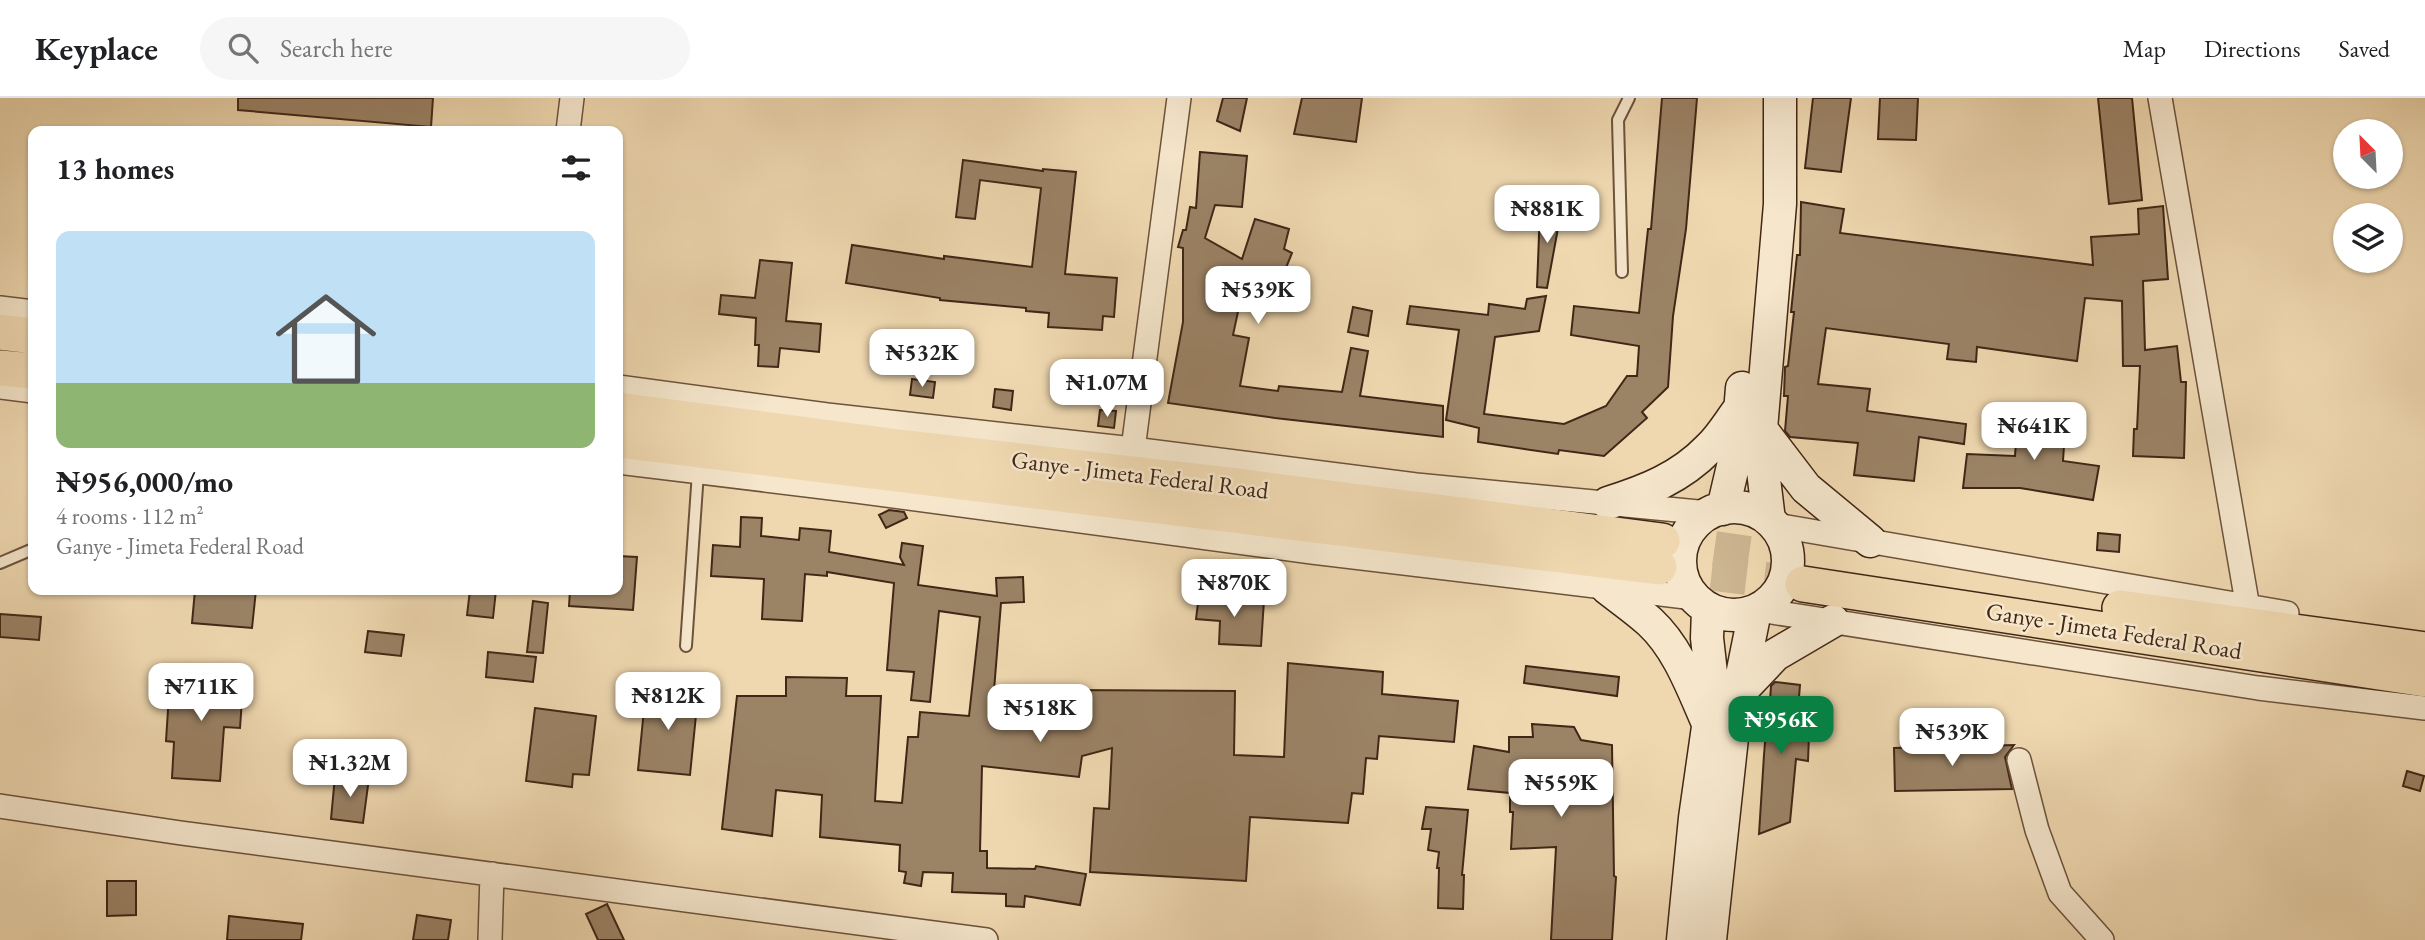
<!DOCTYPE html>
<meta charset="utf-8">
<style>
:root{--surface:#fff;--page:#f6f6f6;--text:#202124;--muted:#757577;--line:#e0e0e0;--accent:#0b8043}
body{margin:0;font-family:"EB Garamond",serif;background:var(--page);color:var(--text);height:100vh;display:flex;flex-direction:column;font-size:26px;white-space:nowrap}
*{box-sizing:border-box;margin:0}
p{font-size:23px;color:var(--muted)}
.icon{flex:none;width:38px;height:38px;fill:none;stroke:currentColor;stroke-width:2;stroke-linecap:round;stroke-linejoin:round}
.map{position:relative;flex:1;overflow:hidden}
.panel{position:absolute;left:28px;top:28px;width:595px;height:469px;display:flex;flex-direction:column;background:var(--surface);border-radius:14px;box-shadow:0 2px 5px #0004}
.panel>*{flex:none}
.needle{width:46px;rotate:336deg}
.buttons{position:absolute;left:2333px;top:21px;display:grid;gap:14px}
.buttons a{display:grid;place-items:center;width:70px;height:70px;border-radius:50%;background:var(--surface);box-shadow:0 2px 5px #0004;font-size:35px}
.price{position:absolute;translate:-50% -60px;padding:0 16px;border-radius:14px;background:#fff;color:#222;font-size:23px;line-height:46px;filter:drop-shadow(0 2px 4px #0008)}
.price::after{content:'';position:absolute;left:50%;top:42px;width:21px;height:16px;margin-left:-10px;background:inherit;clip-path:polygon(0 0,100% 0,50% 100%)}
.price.on{background:var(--accent);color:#fff}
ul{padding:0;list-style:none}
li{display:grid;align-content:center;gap:14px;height:371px;padding:0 28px}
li+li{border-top:2px solid var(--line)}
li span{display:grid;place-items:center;height:217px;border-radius:14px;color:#555}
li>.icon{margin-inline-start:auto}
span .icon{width:126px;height:126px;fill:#fffc;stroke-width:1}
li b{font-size:30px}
h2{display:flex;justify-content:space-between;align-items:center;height:84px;padding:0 28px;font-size:30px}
header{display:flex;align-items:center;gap:42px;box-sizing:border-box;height:98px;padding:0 35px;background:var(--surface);border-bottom:2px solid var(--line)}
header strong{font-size:33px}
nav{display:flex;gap:38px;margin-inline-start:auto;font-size:24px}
.search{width:490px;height:63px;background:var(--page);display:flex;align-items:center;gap:18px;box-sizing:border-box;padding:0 24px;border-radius:38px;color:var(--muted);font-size:26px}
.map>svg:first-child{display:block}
</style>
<header>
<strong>Keyplace</strong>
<div class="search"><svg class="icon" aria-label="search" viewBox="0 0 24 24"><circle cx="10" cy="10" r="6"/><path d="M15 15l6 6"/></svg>Search here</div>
<nav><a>Map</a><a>Directions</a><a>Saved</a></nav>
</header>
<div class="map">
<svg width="2425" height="842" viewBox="0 0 2425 842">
<rect width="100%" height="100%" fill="#efd8b0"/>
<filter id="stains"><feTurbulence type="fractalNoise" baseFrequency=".00286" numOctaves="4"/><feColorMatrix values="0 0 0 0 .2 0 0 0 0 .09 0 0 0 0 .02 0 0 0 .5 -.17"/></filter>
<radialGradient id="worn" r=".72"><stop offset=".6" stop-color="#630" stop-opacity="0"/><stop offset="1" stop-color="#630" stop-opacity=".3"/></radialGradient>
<!-- building -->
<path fill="#9b8366" stroke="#402716" stroke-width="2" d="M238,0h195l-2,29 -193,-17z
M1223,0h24l-7,33 -23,-10z
M1302,0h60l-6,44 -62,-8z
M1662,0h35l-11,131 -13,87 -5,71 -26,25 5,6 -43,38 -45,-6 -1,4 -80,-12 1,-14 -33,-8 13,-90 -52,-6 3,-18 78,9 1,-11 36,5 2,-10 19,-3 -7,35 -44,6 -11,77 80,10 42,-18 21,-30h10l2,-30 -68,-11 3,-29 65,7 9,-84h3z
M1813,0h38l-10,74 -36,-4z
M1880,0h38l-2,42 -38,-1z
M2098,0h34l10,102 -33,4z
M1200,54l47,4 -5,51 -27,-2 -10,33 37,21 13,-40 34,10 -5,20 8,4 -9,22 -6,-3 -5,13 -7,-3 -7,17 -16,-6 -9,42 16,3 -9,48 38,5 1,-5 63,6 9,-44 17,3 -8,45 83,10v31l-168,-19 -107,-15 15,-81v-74l-5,-1 5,-17h3l4,-23 6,1z
M963,62l80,11v-2l33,3 -11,102 52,4 -3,39 -11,-1 -1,14 -54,-3 1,-14 -23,-2v-3l-86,-8v-2l-94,-15 6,-38 92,14v-3l88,11 9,-79 -61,-8 -5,39 -19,-2z
M1801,104l43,7 -4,24 253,32 -2,-28 48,-3 -1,-25 25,-3 5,73 -25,2 2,69 32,-4 4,36h5l-2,76 -51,-2 1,-27h3l3,-63h-17l-1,-65 -37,-3 -8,63 -100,-14 -1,15 -29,-3 2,-15 -123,-16 -8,56 52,5 -3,22 99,13 -2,20 -45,-7 -5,44 -60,-6 4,-32 -68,-6 -5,-6 3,-35h-4l1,-29 3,-1 6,-54h-3l6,-57h3z
M1540,112l21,2 -14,76 -10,-1z
M760,162l32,3 -6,58 35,3 -2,28 -39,-4 -2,19 -20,-1 1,-21h-4l1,-27 -37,-4 2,-19 34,3z
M1353,209l19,4 -4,25 -20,-4z
M912,281l23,3 -2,16 -23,-3z
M995,291l18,2 -2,19 -18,-3z
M1100,312l16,1 -2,17 -16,-2z
M2018,315l48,2 -3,46 36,5 -6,34 -73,-12h-57l4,-34 48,2z
M889,412l15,2 3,6 -21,10 -7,-13z
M741,419l21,1 -1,18 38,4 1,-12 31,3 -2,21 75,13 -4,-8 2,-14 21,3 -5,39 79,11 -1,-18 27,-1 1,25 -23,1 -8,100 80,11 2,-24 160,1 -1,64 50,2 4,-94 95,9 -1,22 76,7 -4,41 -75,-6 -2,23 -11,-1 -3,36 -11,-1 -4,30 -98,-6 -4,64 -156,-9 4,-64 15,1 3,-61 -30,8 -3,21 -97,-11 -2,85h7v17l48,1 1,-3 50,8 -6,31 -55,-9 -1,11 -18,-1v-12l-54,-2 1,-19 -30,-1 -2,14 -17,-3 2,-11 -7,-1 1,-26 -80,-8 2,-42 -46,-5 -4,46 -50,-7 15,-133h49v-19l61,1 -1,18h35l-6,105 27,2 6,-66h10l2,-25 49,4 11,-99 -41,-6 -9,91 -19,-2 3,-28 -27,-2 7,-87 -67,-11v4l-22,-2 -3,47 -40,-2 2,-40 -53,-3 2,-31 27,2z
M2098,435l22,2 -1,17 -22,-2z
M618,458l19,1 -4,53 -64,-4 1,-16h48z
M195,492h61l-4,38 -60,-5z
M470,492h26l-3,28 -26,-3z
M1199,497l65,5 -3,46 -42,-2 1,-23 -24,-2z
M533,503l15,2 -5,50 -16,-1z
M0,516l41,3 -2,23 -39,-3z
M368,533l36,4 -3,21 -36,-4z
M488,554l48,5 -3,25 -47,-5z
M185,567l42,3 -3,29 18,2 -2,29 -16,-1 -4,54 -48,-3 2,-36 -8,-1 3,-47 14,1z
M1526,568l93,11 -2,19 -93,-13z
M1775,584l25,3 -4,48 13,2 -1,26 -12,-2 -6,63 -31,12 5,-79 2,-25h2l3,-44z
M646,591l52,6 -8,80 -52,-5z
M535,610l61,8 -7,59 -16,-1 -1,13 -46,-6z
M1532,626l42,3 7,13 31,5 2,131 2,1 -4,63h-61l5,-93 -45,2 2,-37h-3v-19l-42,-4 6,-43 35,6v-15h24z
M2014,647l-9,12 7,32 -117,2 -1,-43z
M2407,673l17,5 -4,15 -17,-5z
M335,678l34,2 -6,45 -32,-4z
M1426,709l42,3 -6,65h2l-1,34 -25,-1 1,-40h-2l2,-16 -11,-2 3,-21h-9z
M107,783h29v34l-29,1z
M607,806l17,36h-26l-12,-26z
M417,817l34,5 -3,20h-35z
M229,818l74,8 -2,16h-74z"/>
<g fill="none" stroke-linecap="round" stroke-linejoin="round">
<!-- primary-tunnel -->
<path stroke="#ccb591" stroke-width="35" stroke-dasharray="35 18" stroke-linecap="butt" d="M1662,443l97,14
M1659,469l144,17"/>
<!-- lane casing -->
<g stroke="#6c533c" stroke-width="14">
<path id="lane" d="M1622,174l-4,-152 11,-22
M0,465l33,-14
M686,548l12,-174"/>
</g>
<!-- street casing -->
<g stroke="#6c533c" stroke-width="26">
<path id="street" d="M2160,0l88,510
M568,33l4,-33
M0,210l33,4
M0,289l33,4
M618,289l209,28 306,34 283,36 293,28
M1133,351l46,-351
M618,364l238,29 456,61 382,46
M1775,427l512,88
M1759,512l499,78 167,20
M2019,662l18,70 23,63 42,47
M0,708l181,27 805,107
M490,842l2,-66"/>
</g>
<!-- secondary casing -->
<g stroke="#402716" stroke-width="35">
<path id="secondary" d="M1761,331l45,59 64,53
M1608,405c38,-12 72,-25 101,-55 12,-11 21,-27 31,-40
M1680 463a54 54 0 1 1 108 0a54 54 0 1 1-108 0Z
M1723,411l14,-60 5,-61
M1769,422l-8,-66v-25l19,-225v-106
M1607,490c14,11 30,22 43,34 28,26 42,65 57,99
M1738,596l37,-39 58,-34
M1683,842l12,-122 16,-112 1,-24 -5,-44 1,-29
M1710,842l25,-230 20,-99"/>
</g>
<!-- primary casing -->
<g stroke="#402716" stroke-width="38">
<path id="primary" d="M0,234l33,4
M0,270l33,3
M618,312l281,37 338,39 425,55
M618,342l1041,127
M1803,486l622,95
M2120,510l305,42"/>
</g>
<!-- lane -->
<use href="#lane" stroke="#f5e6cc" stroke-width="10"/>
<!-- street -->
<use href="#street" stroke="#f5e6cc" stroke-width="23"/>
<!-- secondary -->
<use href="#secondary" stroke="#f5e6cc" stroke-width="32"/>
<!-- primary -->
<use href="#primary" stroke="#efd8b0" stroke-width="35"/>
</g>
<g text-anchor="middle" stroke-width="5" stroke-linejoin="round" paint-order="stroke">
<!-- street labels -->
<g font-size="24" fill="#402716" stroke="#f5e6cc">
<text transform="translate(1140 377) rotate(7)" y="8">Ganye - Jimeta Federal Road</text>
<text transform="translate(2114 533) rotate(9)" y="8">Ganye - Jimeta Federal Road</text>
</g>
</g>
<rect width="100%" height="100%" filter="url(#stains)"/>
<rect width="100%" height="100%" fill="url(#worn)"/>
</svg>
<div class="buttons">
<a><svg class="needle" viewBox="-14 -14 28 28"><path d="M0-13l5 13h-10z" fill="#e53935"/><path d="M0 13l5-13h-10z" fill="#757577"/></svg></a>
<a><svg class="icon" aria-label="layers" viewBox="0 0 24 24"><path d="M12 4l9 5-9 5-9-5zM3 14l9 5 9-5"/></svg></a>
</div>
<b class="price" style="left:1547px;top:147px">₦881K</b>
<b class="price" style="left:1258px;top:228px">₦539K</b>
<b class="price" style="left:922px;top:291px">₦532K</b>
<b class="price" style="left:1107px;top:321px">₦1.07M</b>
<b class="price" style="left:2034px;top:364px">₦641K</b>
<b class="price" style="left:1234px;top:521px">₦870K</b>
<b class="price" style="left:201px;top:625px">₦711K</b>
<b class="price" style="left:668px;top:634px">₦812K</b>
<b class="price" style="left:1040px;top:646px">₦518K</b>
<b class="price on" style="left:1781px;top:658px">₦956K</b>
<b class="price" style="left:1952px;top:670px">₦539K</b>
<b class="price" style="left:350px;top:701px">₦1.32M</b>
<b class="price" style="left:1561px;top:721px">₦559K</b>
<section class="panel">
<h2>13 homes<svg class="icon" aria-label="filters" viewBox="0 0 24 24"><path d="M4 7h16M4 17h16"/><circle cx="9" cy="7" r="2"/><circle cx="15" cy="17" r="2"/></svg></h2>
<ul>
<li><span style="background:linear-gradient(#bfe0f5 70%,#8fb573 0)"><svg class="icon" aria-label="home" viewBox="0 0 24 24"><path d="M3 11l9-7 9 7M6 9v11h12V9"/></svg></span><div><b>₦956,000/mo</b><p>4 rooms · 112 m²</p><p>Ganye - Jimeta Federal Road</p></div></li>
</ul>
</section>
</div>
